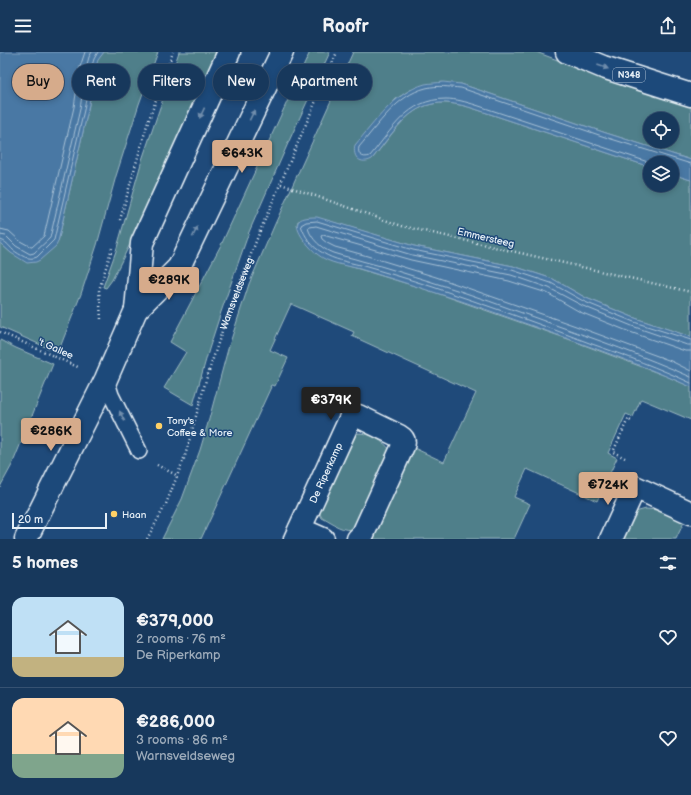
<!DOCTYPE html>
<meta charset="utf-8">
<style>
:root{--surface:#17385c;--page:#244365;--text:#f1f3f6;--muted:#9eacbb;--line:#365272;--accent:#d6ab8b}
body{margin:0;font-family:"Balsamiq Sans",sans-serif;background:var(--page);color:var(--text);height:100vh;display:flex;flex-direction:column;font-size:15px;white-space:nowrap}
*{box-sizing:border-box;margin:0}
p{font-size:13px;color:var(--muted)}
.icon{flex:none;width:22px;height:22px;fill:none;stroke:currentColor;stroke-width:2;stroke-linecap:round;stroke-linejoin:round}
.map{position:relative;height:487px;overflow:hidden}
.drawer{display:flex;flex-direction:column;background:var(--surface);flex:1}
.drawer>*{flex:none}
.guide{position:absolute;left:12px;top:12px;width:400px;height:36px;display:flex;gap:8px}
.controls{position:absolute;left:643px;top:60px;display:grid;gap:8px}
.controls a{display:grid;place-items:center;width:36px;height:36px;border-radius:50%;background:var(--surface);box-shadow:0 2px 6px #0003,0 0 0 1px var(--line);font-size:20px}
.scale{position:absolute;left:12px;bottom:10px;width:95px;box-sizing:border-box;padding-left:4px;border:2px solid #e8f1f8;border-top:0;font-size:11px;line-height:14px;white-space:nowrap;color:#e8f1f8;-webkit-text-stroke:3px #1f4a7a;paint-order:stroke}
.price{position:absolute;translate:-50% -34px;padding:0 9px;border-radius:4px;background:var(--accent);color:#111;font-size:13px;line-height:26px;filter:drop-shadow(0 1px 2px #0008)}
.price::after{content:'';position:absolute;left:50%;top:24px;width:12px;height:9px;margin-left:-6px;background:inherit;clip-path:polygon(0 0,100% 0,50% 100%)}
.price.active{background:#222;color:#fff}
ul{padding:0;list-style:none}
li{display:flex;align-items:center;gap:12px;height:100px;padding:0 12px}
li+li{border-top:1px solid var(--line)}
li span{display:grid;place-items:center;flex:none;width:112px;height:80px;border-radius:12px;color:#555}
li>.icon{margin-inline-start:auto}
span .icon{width:48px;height:48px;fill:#fffc;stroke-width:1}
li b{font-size:17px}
h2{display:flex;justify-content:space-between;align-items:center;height:48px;padding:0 12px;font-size:17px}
.chip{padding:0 14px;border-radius:18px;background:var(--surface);box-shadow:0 2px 6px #0003,0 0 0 1px var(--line);font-size:14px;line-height:36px}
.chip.active{background:var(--accent);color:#111}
header{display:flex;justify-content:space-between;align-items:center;height:52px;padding:0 12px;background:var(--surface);font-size:18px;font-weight:700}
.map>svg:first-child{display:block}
</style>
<header><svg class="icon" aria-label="menu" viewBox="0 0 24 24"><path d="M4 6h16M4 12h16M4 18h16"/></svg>Roofr<svg class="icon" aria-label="share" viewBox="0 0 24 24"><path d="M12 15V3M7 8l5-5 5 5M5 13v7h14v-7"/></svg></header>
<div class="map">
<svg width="691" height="487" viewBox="0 0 691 487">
<rect width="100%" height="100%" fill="#1f4a7a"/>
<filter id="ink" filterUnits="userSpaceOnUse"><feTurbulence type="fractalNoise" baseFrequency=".025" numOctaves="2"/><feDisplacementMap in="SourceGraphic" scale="8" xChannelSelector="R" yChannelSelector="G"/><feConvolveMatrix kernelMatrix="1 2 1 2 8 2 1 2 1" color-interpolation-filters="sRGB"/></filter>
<g filter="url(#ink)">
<!-- green -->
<path fill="#4f7f8a" stroke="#9cb8c1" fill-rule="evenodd" d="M104,0h54l-19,52 -23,72 -19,69 -16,49 -22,56 -2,1 -7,-2 -50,-22v-84l11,10 47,-11 30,-132 7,-40 2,-10z
M179,0h37l-79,178 -25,50 -6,8 -3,-1 13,-36 26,-91z
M310,0h20l-41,89 -40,91 -28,80 -12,37 -16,56 -29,-17 22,-36 -16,-10 52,-99z
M353,0h183l94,35 61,19v54l-85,-27 -145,-49 -51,6 -14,9 -11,12 -13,48c12,-14 28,-39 43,-48 9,-6 22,-9 33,-8 9,1 18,3 27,6l175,58v18h22v-11l19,6v157l-56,-19 -49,-20 -33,-19 -40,-13 -99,-20 -85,-25h-31l-1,4 33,36 29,8 72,22 51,18 86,30 98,37 25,11v33l-50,-21 -8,18 -7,-3 -18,39 9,5 -20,43 -70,-32 -13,28 16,7 -16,35h-143l4,-6 7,-13 32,-72 30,14 32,-69 -124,-57 2,-4 -63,-28 -21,46 18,8 -13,28 -4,-1 -1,2h1l-70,152h-39l20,-40 18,-49 8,-27 20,-74 21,-65 26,-60zM650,67h22v22h-22z
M0,288l16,8 37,16 -41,101 -12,22z
M359,381c10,0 26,9 31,17l-36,79c-10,3 -21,-5 -30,-10l-2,-1 -3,-6 35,-77z
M646,457l12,1 26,12 -8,17h-56l15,-27z"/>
<!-- water -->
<path fill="#4878a4" stroke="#88a8c6" d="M0,0h104l-6,8 -3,10 -7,40 -30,132 -2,4 -16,14 -4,2 -9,1 -16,-10 -11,-10z
M443,30l18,2 145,49 85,27v20l-19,-6v-11h-22v4l-175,-58c-9,-3 -18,-5 -27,-6 -11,-1 -24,2 -33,8 -16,10 -31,33 -43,48 -11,6 -20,-1 -17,-14 20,-23 39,-52 70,-61 5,-1 12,-1 18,-2z
M317,165l97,29 99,20 40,13 33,19 49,20 56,19v50c-48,-22 -100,-40 -150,-58 -37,-13 -74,-27 -111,-38 -24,-8 -47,-15 -70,-22 -14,-4 -31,-5 -43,-15 -7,-6 -32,-32 -12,-36 4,-1 8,-1 12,-1z"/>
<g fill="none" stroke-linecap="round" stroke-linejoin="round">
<!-- shore -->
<path stroke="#a8c1d6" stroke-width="1" d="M651,111l-175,-58c-10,-3 -20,-6 -30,-6 -39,0 -54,31 -76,57 -8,3 -13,-2 -11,-9 19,-22 38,-52 67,-59 12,-3 23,-1 35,0l144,49 86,27
M0,177l9,2 11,10 11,6h1l12,-11 30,-129 6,-40 5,-15
M0,183l6,1 10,10 14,8 4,-1 16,-15 30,-129 6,-41 3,-11 3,-5
M0,188c6,1 9,6 13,10 7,5 16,11 24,7l17,-17 30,-130 7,-41 3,-10 4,-7
M691,288l-57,-18 -49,-20 -34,-19 -39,-13 -99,-20 -96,-29 -11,1 -5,3c3,11 12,23 22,28 11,7 25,9 37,12 24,7 49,14 73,22 53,18 107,37 159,57 34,12 67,24 99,39
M691,293h-4l-55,-19 -49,-20 -34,-18 -38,-13 -99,-20 -96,-29 -6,1 -2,1c3,11 14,21 25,25 9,3 20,5 29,8 24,6 47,14 70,21 39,12 76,26 115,40 48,17 97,34 144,55
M691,299h-6l-55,-19 -50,-20 -33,-19 -38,-12 -98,-21 -88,-25 -2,1 1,3 5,4 8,4 29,8 72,22 137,48 98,36 20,10"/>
<!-- service casing -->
<g stroke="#e8f1f8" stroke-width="18">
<path id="service" d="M106,327l5,16 28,56"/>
</g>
<!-- minor casing -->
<g stroke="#e8f1f8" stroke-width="25">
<g id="minor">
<path d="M136,258l43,-43 103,-215"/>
<path d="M300,477l23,10"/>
<path d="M26,487l80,-160 30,-69 6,-67 87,-191"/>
<path id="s2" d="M295,487l55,-120 4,-3h4l41,20c5,3 6,5 4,10l-40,88 -5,5"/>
<path d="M611,487l24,-52 56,26"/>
</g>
</g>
<!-- primary casing -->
<g stroke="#e8f1f8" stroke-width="25">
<path id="primary" d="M567,0l36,15 88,28"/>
</g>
<!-- path -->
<g stroke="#e8f1f8" stroke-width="2.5" stroke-dasharray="1 3" stroke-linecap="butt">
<path d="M281,132l121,42 289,66"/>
<path d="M120,168l27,-95 26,-73"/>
<path d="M101,267l-2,-29 13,-42"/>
<path d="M0,280l80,36"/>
<path d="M321,339l11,6"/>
<path d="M625,406l-12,-6 15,-33 3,2"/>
<path d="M157,413l21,11"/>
<path id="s1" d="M147,487l19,-35 19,-48 21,-76 20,-61 34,-88 77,-179"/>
</g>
<!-- service -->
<use href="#service" stroke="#1f4a7a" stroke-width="15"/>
<!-- minor -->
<use href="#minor" stroke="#1f4a7a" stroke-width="22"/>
<!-- primary -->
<use href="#primary" stroke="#1f4a7a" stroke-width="22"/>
</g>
<!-- one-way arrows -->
<defs><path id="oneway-solid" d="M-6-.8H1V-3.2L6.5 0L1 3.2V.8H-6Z"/></defs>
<g fill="#6f8dac">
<use href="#oneway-solid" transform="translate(603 15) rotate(20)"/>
<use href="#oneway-solid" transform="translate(202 61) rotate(115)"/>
<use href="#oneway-solid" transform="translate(252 63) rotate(-64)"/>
<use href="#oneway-solid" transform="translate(195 180) rotate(-64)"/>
<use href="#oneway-solid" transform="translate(122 364) rotate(-117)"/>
</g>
</g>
<!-- markers -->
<g fill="#ffd166" stroke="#1f4a7a" stroke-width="1.5">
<circle cx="159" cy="374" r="4"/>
<circle cx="114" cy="462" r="4"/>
</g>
<g text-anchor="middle" stroke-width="3" stroke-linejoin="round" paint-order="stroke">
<!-- shield labels -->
<rect fill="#1f4a7a" stroke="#acbfd2" stroke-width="1" x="613" y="16" width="32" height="14" rx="3"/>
<g font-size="9" font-weight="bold" fill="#e8f1f8">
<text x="629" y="26">N348</text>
</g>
<!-- street labels -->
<g font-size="10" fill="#e8f1f8" stroke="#1f4a7a">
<text transform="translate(486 185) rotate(13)" y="4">Emmersteeg</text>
<text dy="4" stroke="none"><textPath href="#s1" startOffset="262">Warnsveldseweg</textPath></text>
<text transform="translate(56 296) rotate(24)" y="4">'t Gallee</text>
<text dy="4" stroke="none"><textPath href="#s2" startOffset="73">De Riperkamp</textPath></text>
</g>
<!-- poi labels -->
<g font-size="10" fill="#e8f1f8" stroke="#1f4a7a" text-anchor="start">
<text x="167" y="372">Tony's<tspan x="167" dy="12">Coffee &amp; More</tspan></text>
<text x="122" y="466">Haan</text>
</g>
</g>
</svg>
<div class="controls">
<a><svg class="icon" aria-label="locate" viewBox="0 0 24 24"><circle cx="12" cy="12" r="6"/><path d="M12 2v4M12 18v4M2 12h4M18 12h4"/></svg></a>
<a><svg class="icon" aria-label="layers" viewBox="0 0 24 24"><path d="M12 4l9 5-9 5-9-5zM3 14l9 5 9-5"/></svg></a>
</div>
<div class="scale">20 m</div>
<b class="price" style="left:242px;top:122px">€643K</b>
<b class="price" style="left:169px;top:249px">€289K</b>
<b class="price active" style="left:331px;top:369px">€379K</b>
<b class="price" style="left:51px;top:400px">€286K</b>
<b class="price" style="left:608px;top:454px">€724K</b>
<div class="guide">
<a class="chip active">Buy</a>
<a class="chip">Rent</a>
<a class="chip">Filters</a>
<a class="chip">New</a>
<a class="chip">Apartment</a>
</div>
</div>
<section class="drawer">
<h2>5 homes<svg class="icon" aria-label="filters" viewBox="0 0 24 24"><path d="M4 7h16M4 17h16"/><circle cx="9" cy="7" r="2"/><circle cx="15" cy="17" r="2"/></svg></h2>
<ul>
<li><span style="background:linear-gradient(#bfe0f5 75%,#c2b280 0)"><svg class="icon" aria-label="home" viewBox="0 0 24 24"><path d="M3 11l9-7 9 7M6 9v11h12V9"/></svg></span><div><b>€379,000</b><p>2 rooms · 76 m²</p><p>De Riperkamp</p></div><svg class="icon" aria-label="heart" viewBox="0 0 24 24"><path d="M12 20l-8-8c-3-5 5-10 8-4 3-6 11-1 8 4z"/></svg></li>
<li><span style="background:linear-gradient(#ffd9b3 70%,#7fa58c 0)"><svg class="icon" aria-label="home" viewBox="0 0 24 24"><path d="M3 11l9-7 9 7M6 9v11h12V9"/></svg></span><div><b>€286,000</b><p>3 rooms · 86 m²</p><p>Warnsveldseweg</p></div><svg class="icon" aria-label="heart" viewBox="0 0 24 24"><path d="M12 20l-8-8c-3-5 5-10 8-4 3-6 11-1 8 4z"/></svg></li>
</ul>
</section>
